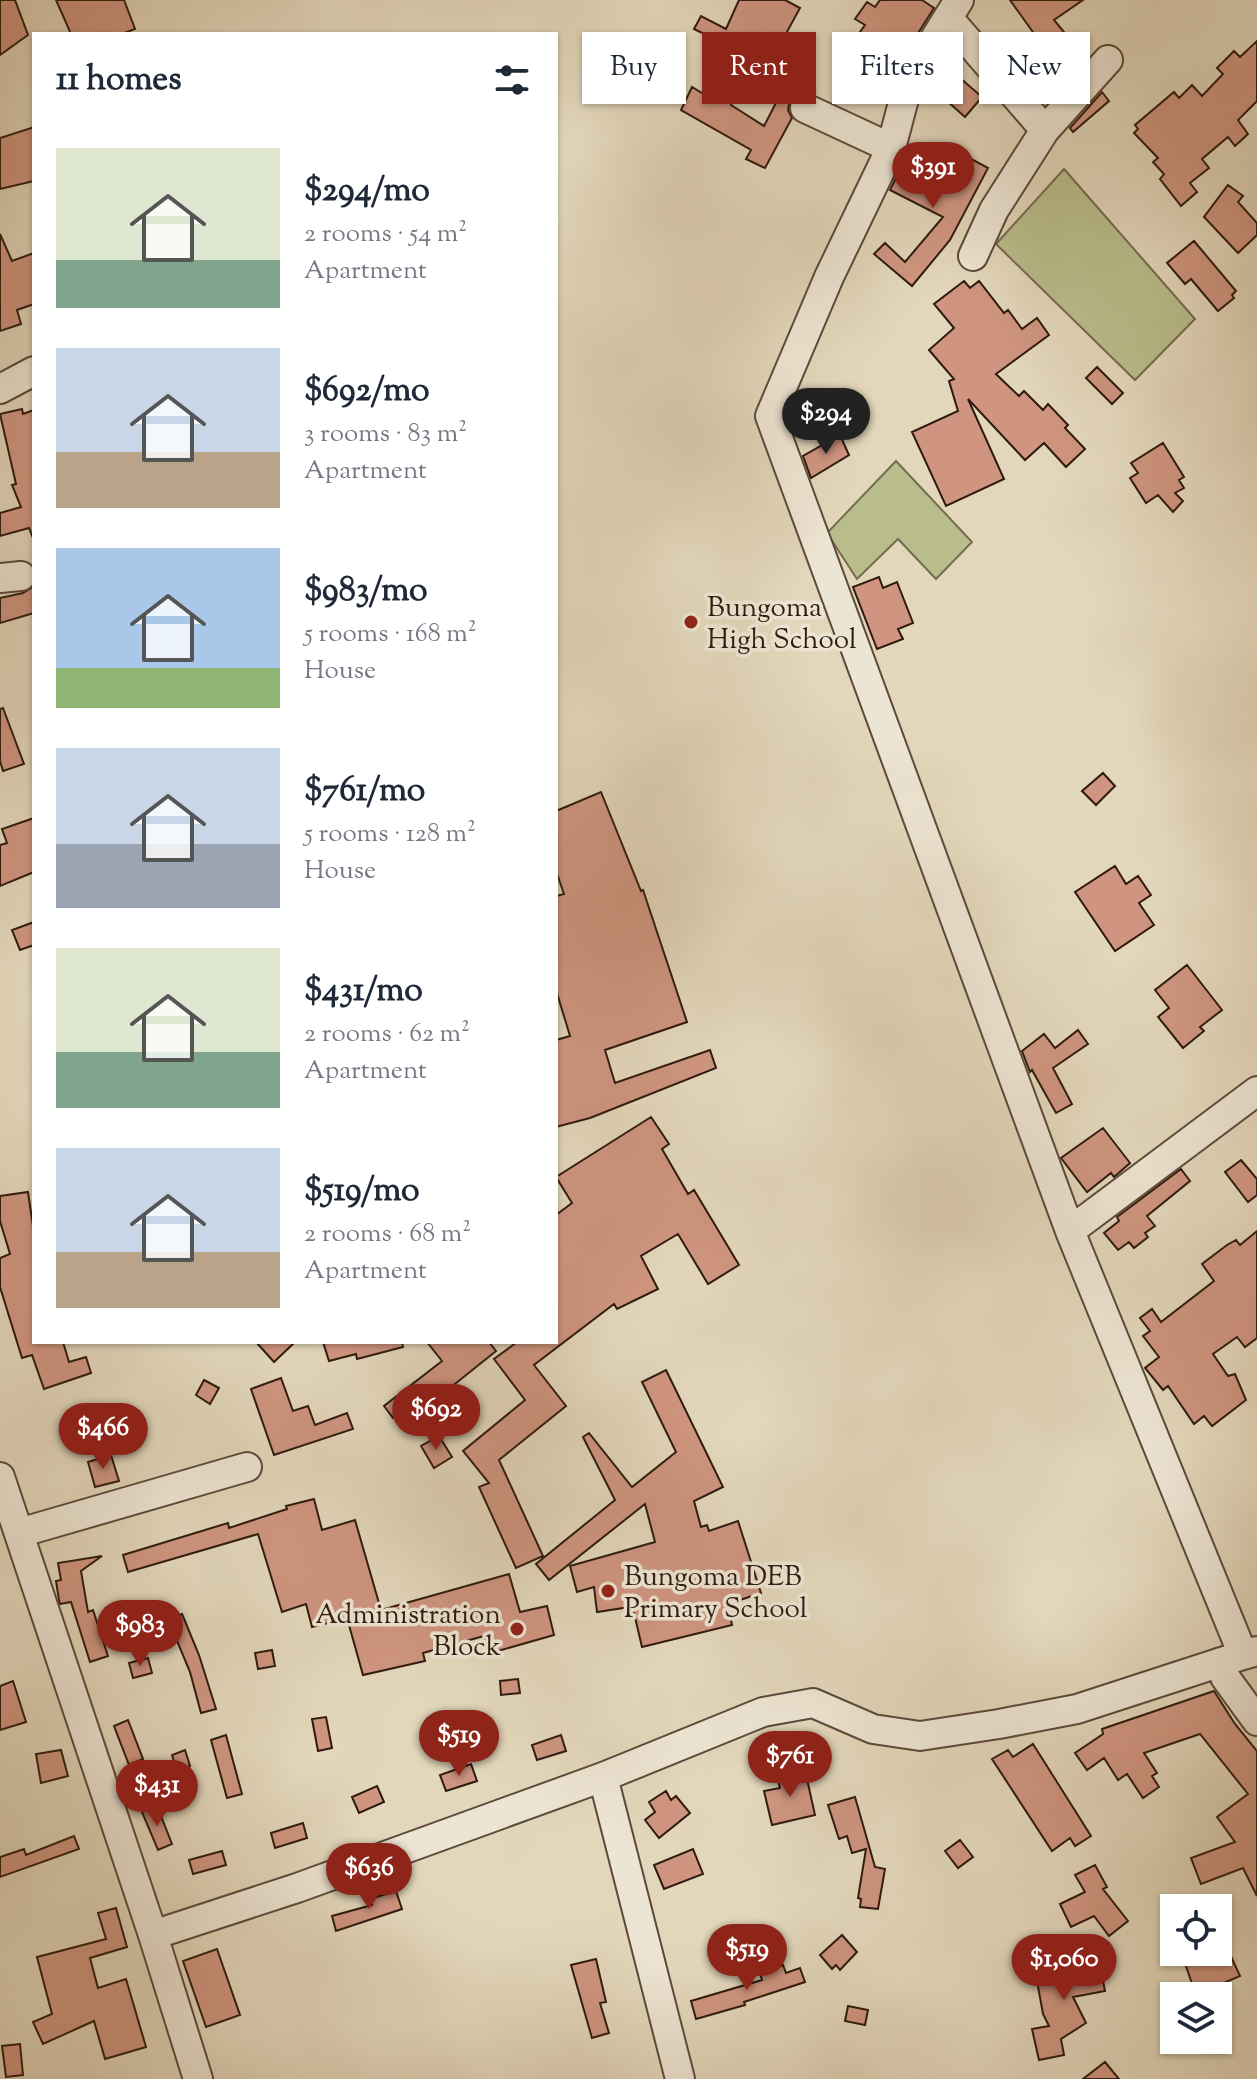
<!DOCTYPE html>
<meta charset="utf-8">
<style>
:root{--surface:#fff;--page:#f6f6f7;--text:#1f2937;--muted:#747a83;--accent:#8f2418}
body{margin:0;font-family:"Sorts Mill Goudy",serif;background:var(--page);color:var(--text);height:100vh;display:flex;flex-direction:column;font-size:30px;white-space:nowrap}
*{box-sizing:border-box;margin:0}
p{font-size:26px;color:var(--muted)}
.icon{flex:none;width:44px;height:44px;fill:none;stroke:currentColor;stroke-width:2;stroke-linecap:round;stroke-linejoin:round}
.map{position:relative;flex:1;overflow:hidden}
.sheet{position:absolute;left:32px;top:32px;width:526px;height:1312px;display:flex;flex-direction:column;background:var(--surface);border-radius:0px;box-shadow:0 2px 6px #0004}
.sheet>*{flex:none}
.guide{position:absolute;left:582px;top:32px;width:554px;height:72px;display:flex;gap:16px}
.fabs{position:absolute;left:1160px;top:1894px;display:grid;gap:16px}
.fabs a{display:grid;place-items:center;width:72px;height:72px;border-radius:0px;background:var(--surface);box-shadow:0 2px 6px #0004;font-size:40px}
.price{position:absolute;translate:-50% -68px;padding:0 18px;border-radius:28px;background:var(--accent);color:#fff;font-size:26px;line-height:52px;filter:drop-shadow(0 2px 4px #0008)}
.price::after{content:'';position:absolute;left:50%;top:48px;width:24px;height:18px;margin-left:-12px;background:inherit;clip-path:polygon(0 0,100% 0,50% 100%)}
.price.current{background:#222;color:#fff}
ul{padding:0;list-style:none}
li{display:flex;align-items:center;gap:24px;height:200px;padding:0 24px}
li span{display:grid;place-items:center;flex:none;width:224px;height:160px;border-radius:0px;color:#555}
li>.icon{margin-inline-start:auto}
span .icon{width:96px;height:96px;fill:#fffc;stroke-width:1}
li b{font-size:34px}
h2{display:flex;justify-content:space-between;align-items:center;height:96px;padding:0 24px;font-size:34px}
.tag{padding:0 28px;border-radius:0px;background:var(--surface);box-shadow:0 2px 6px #0004;font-size:28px;line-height:72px}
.tag.current{background:var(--accent);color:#fff}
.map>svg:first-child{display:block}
</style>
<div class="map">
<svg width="1257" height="2079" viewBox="0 0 1257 2079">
<rect width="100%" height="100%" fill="#e3d7bb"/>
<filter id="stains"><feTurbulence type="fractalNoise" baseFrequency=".0025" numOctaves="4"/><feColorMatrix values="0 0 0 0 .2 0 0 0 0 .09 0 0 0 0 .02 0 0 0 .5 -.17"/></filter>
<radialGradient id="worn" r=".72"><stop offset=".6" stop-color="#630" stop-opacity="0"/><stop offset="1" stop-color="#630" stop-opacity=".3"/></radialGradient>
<!-- green -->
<path fill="#b9bd8c" stroke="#746c4e" stroke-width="2" d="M1064,169l131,150 -60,61 -139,-136z
M896,461l76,81 -36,37 -38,-40 -41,40 -30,-46z"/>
<!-- building -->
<path fill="#cf9580" stroke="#2f1a0f" stroke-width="2" d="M0,0h15l13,35 -28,20z
M56,0h68l11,29 -13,5h-51z
M739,0h46l15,8 -25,46 -34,-19 -6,14 -41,-20 7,-13 25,13z
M880,0h42l12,8 -42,66 -9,26 -15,-8 -2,5 -16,-7 2,-4 -6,-3 20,-41 -9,-6 8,-11 -10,-6 12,-17 8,5z
M1010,0h73l-29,20 32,39 -37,41 -21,-27 22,-17z
M1257,41v60l-19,19 10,14 -13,12 -7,-9 -26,22 7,9 -19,15 7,9 -16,14 -21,-27 4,-5 -11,-12 5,-4 -24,-25 4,-4 -3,-4 39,-33 5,6 13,-13 10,11 21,-22 -6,-6 17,-17 6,6z
M648,43l17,11 -14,22 -17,-11z
M944,64l38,33 -17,20 -38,-34z
M719,84l18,9 -6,12 33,21 16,-31 10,5 -2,10 4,8 -27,50 -19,-9 5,-9 -70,-40 11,-23 18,11z
M1102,92l7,9 -36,31 -3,-4z
M34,127v54l-34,8v-51z
M907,155l47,24 12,-23 22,12 -38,72 -38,46 -38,-32 11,-11 20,19 38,-45 -53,-27z
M1228,185l15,11 -5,6 19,21v12l-19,18 -34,-36z
M0,234l12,27 22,-8v51l-17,6 4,14 -21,7z
M1194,241l42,50 -4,4 2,3 -16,13 -27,-32 -6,5 -18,-21z
M964,281l6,7 9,-7 25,32 4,-3 14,19 15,-11 12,17 -53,39 23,22 5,-5 19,19 5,-6 20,21 -3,3 20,21 -19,18 -22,-24 -19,17 -57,-61 36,80 -58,27 -34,-74 46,-21 -9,-30 5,-2 -25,-29 25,-22 -20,-24z
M1097,367l26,26 -11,11 -26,-26z
M826,394l7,21 -40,14 -5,-13 5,-11z
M22,409l1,5 11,-4 -1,128 -4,-10 -29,8v-23l21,-6 -9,-22 4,-1 -16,-70z
M840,435l9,20 -38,23 -8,-22z
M1163,443l21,34 -5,3 5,8 -9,5 8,8 -10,11 -15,-17 -12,8 -16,-25 8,-5 -7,-10z
M879,577l4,11 14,-6 16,41 -15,6 5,10 -26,10 -24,-62z
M33,587l1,26 -34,10v-25l23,-5z
M3,708l21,56 -21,7 -3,-10v-52z
M1103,773l12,13 -19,19 -14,-14z
M601,792l40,99 2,-1 44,132 -82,28 10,33 95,-33 6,18 -126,50 -34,9v-87l14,-4 -14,-46v-94l8,-2 -8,-23v-60z
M34,818v54l-34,14v-41l7,-2 -5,-14z
M1115,866l11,18 12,-8 13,19 -12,8 15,22 -39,26 -40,-59z
M34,922v23l-14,5 -8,-20z
M1187,965l35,45 -22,17 4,4 -21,17 -25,-31 11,-9 -14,-18z
M1078,1030l10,14 -35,24 19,36 -16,9 -24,-43 -2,2 -8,-21 22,-17 11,14z
M651,1117l18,27 -7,5 26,45 6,-4 45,75 -31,19 -30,-50 -37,22 17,33 -41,20 -3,-5 -80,61 32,41 -67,54 44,96 -27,12 -37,-81 10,-4 -26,-32 62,-51 -31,-41 23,-17h39v-127l16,-12 -16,-26z
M1103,1128l27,35 -16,14 -3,-4 -24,19 -26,-34z
M1241,1160l16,19v16l-9,7 -23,-30z
M1181,1169l9,12 -43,35 8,10 -10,7 3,4 -14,11 -5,-6 -11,8 -14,-17 15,-12 -2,-4z
M28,1192l6,41v109h29l6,20 17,-5 5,16 -47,16 -12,-34 -10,3 -22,-71v-29l10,-4 -10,-33v-25z
M1257,1231v107l-12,9 -8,-10 -24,17 15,22 7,-2 11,26 -34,26 -8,-10 -10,8 -26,-38 -5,4 -18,-22 14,-11 -16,-21 7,-5 -10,-13 12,-9 9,13 53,-41 -12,-17 25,-19 9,-5 4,5z
M256,1342h39l-21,20z
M323,1342h79l1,5 -46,12 -1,-5 -27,7z
M427,1342h62l7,9 -61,49 -2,-2 -17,13 -4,-6 -19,13 -9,-12 58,-45z
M666,1370l57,117 -29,14 7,26 6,-2 2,6 29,-10 23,72 -33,11 4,21 -90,22 -8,-34h-3l-1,-6 -33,5 -3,-25 -17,5 -7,-26 85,-24 -10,-38 -96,76 -13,-16 79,-64 -32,-63 6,-4 43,54 44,-35 -34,-70z
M281,1378l12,33 15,-5 7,19 32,-12 6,16 -79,26 -23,-66z
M204,1380l15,8 -9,16 -14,-9z
M439,1436l13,21 -18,11 -13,-22z
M111,1455l8,26 -24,6 -7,-25z
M314,1499l8,31 33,-10 26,90 128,-36 11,38 27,-6 7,29 -63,18 -7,-17 -61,17 2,8 -62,14 -16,-57 -35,9 -6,-23 -24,8 -24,-78 -130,38 -5,-17 105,-32 1,5 58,-19 -1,-3z
M102,1556l-21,15 7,41 5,-2 15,46 -18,6 -19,-60 -11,2 -1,-4 -3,-19 5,-1 -3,-17z
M182,1614l17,41 17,54 -15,4 -11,-41 -22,-53z
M272,1650l3,16 -17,3 -3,-16z
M148,1658l4,15 -19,5 -4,-15z
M518,1679l2,14 -19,2 -1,-14z
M13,1681l13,41 -26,8v-44z
M1214,1691l21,33 22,27v145l-14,-28 -42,16 -10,-26 44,-16 -18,-25 31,-23 -48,-60 -56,19 13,20 -5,3 7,11 -16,11 -16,-24 -9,6 -14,-22 -17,12 -12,-17 28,-19 -1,-5z
M326,1717l6,31 -14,3 -6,-32z
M128,1720l15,39 -14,6 -15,-39z
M226,1735l16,59 -15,4 -16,-58z
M561,1735l5,16 -29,9 -5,-15z
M1033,1744l58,92 -16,10 -5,-8 -18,13 -60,-92 16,-9 5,7z
M61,1750l7,26 -27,7 -5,-29z
M185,1750l5,16 -13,5 -5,-16z
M471,1764l6,17 -31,10 -6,-16z
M805,1770l10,45 -43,10 -8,-34 16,-3 -3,-11z
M377,1786l7,16 -25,11 -7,-16z
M666,1791l5,9 5,-4 14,17 -31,25 -14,-18 10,-8 -6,-10z
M855,1797l20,70 10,2 -7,40 -18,-2 1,-8 -3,-1 8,-49 -14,4 -5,-17 -8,3 -11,-34z
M157,1806l15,38 -14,6 -16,-38z
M303,1823l4,15 -32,10 -4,-15z
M74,1836l5,13 -79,28v-20l24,-8 2,6z
M960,1840l13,17 -15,11 -13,-17z
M693,1849l10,25 -39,15 -10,-24z
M222,1851l4,14 -33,9 -4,-14z
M1095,1865l12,22 -4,2 25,32 -19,15 -15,-20 -23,11 -11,-23 25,-12 -10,-17z
M396,1891l6,18 -66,22 -4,-15 40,-11 -2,-6z
M116,1908l11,39 -37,11 8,30 28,-9 20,68 -41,12 -11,-38 -51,23 -10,-22 19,-8 -15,-57 69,-18 -8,-26z
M842,1935l15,17 -17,18 -4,-5 -4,4 -12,-14z
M217,1949l23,66 -34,12 -23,-66z
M1181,1952h48l11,24 -44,19z
M1098,1956l7,35 -32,6 13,26 -25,16 3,16 -25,5 -7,-31 17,-3 -6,-12 -8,-44z
M596,1959l10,43 -6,1 9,30 -17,5 -21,-73z
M783,1965l3,8 14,-5 5,14 -61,20 1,3 -49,14 -5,-18 71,-21 -2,-7z
M848,2006l20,4 -3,15 -20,-4z
M20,2044l3,31 -17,2 -4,-31z
M1105,2062l14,17h-36z"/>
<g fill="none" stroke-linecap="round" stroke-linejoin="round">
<!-- minor casing -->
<g stroke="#5c493a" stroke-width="32">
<path id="minor" d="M959,0l-50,80 -18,68 -62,129 -59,139 300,815 173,424 14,-4
M949,19l96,111 -51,80 -21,46
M805,108l86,40
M1045,130l63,-70
M0,389l34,-18
M0,578l21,-2
M1070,1231l187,-140
M0,1477l153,458 45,144
M19,1533l228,-66
M1221,1662l4,15 32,44
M603,1777l77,302
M153,1935l144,-47 306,-111 160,-65 50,-9 60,26 47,7 79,-12 78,-15 166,-54"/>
</g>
<!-- minor -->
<use href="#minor" stroke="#ede5d3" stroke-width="28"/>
</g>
<!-- markers -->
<g fill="#8f2418" stroke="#ede5d3" stroke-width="3">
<circle cx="691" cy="622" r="8"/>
<circle cx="608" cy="1591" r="8"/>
<circle cx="517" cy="1629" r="8"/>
</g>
<g text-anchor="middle" stroke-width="7" stroke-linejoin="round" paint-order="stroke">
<!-- poi labels -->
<g font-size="28" fill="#2f1a0f" stroke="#ede5d3" text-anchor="start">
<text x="707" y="616">Bungoma<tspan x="707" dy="32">High School</tspan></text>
<text x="624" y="1585">Bungoma DEB<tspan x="624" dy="32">Primary School</tspan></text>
<text x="501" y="1623" text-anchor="end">Administration<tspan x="501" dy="32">Block</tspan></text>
</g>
</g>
<rect width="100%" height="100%" filter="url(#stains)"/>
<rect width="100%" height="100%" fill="url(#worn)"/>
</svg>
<div class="fabs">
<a><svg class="icon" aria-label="locate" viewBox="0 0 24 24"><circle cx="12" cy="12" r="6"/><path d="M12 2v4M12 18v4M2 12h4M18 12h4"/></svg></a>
<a><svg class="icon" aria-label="layers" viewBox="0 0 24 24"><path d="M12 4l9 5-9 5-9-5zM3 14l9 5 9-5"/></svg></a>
</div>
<b class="price" style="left:933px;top:210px">$391</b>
<b class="price current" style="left:826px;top:456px">$294</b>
<b class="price" style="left:436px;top:1452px">$692</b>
<b class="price" style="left:103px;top:1471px">$466</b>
<b class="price" style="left:140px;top:1668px">$983</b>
<b class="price" style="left:459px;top:1778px">$519</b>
<b class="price" style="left:790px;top:1799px">$761</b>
<b class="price" style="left:157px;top:1828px">$431</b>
<b class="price" style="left:369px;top:1911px">$636</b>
<b class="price" style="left:747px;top:1992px">$519</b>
<b class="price" style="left:1064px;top:2002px">$1,060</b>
<div class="guide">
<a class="tag">Buy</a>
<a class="tag current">Rent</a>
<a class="tag">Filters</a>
<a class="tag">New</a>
</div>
<section class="sheet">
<h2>11 homes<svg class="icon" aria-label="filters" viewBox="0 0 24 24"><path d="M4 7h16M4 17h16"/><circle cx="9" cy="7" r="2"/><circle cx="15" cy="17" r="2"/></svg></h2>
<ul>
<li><span style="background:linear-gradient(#dfe7d0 70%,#7fa58c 0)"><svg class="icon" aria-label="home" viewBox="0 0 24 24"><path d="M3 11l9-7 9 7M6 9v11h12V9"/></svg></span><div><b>$294/mo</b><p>2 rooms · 54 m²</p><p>Apartment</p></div></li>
<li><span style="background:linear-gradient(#c9d6e8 65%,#b9a48a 0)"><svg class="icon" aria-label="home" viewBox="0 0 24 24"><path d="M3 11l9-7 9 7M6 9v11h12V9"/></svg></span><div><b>$692/mo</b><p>3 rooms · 83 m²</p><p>Apartment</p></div></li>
<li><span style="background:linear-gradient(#a9c7e8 75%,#8fb573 0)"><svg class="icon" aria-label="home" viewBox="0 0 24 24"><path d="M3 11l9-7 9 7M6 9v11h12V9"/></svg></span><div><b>$983/mo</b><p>5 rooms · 168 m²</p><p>House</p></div></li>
<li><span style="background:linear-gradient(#c9d6e8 60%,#9aa5b1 0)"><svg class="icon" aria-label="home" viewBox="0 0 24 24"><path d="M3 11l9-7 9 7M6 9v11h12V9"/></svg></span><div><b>$761/mo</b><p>5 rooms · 128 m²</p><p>House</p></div></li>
<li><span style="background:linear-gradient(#dfe7d0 65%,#7fa58c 0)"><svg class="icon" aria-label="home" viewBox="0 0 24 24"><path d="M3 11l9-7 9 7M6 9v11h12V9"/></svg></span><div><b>$431/mo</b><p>2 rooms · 62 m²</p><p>Apartment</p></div></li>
<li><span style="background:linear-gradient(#c9d6e8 65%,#b9a48a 0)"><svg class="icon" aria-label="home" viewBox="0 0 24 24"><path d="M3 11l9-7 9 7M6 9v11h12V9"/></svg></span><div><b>$519/mo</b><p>2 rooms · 68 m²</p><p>Apartment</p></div></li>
</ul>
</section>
</div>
